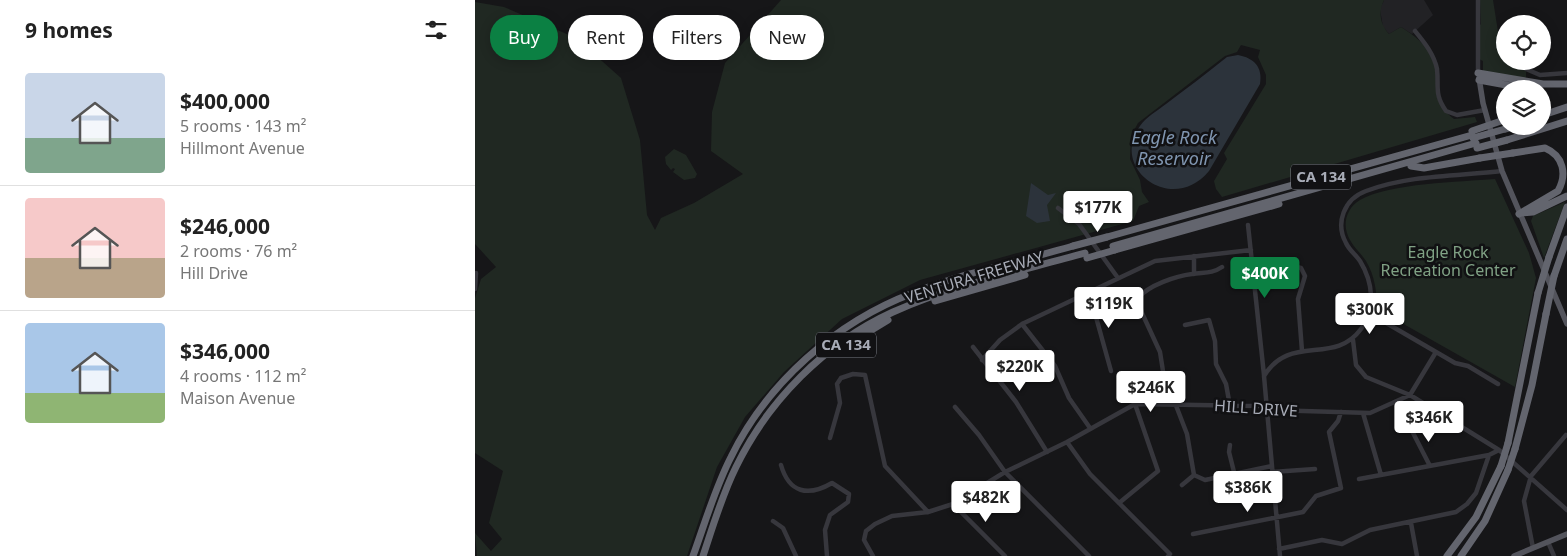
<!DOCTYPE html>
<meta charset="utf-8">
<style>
:root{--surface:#fff;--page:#f6f6f6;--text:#222;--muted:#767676;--line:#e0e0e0;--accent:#0b8043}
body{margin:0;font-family:"Noto Sans",sans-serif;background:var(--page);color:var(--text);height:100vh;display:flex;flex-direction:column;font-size:19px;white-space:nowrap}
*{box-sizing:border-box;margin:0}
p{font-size:16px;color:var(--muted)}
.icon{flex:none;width:28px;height:28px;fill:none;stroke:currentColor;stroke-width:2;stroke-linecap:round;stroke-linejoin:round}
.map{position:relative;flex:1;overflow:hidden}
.drawer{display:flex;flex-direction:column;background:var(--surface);width:475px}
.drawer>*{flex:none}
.hud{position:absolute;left:15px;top:15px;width:475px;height:45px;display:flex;gap:10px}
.tools{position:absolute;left:1021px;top:15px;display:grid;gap:10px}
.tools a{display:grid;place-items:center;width:55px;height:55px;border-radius:50%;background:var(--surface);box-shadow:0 2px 12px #0003;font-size:25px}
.price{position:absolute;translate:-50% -42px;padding:0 11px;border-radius:5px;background:#fff;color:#222;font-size:16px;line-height:32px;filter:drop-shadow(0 1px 2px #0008)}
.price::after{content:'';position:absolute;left:50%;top:30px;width:15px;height:11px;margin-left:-8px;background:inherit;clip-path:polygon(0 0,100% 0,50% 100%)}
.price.current{background:var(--accent);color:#fff}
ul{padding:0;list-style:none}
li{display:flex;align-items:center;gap:15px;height:125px;padding:0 25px}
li+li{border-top:1px solid var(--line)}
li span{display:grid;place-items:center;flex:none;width:140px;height:100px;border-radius:5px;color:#555}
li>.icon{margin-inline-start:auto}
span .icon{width:60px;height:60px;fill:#fffc;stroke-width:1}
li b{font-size:21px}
h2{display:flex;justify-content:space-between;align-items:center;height:60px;padding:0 25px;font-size:21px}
.tag{padding:0 18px;border-radius:22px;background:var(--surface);box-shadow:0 2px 12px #0003;font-size:18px;line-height:45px}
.tag.current{background:var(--accent);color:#fff}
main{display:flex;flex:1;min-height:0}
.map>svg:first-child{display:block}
</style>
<main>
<section class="drawer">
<h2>9 homes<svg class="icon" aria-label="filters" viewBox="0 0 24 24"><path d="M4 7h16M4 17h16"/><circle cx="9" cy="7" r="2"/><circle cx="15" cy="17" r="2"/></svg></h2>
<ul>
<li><span style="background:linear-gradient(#c9d6e8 65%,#7fa58c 0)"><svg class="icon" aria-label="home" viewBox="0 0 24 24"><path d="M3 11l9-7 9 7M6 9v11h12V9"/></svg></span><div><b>$400,000</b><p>5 rooms · 143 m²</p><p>Hillmont Avenue</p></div></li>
<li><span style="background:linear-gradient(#f6c9c9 60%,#b9a48a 0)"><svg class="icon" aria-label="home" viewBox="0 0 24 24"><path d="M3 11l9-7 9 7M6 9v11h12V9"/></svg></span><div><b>$246,000</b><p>2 rooms · 76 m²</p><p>Hill Drive</p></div></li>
<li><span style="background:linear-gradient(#a9c7e8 70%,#8fb573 0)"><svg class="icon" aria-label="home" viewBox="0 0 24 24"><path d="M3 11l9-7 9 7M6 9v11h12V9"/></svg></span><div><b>$346,000</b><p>4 rooms · 112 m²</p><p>Maison Avenue</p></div></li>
</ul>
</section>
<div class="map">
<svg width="1092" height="556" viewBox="0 0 1092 556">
<rect width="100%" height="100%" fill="#161618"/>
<!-- built -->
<path fill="#222225" d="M909,0h40l9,15 -21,19 -11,-7 -12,7 -6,-7 -3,-18z"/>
<!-- green -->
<path fill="#202822" d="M306,0h603c-6,12 -4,24 5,34l12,-7c12,8 24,16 31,29 13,26 -10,37 22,63l21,-2 2,5 -255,75 -6,-8 -2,-8 13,-22 -3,-6 42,-69v-9l-8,-18 2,-7 -19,-5 -4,7 -12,4 -87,67 -7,13 -1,23 10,21 2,12 7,10 -10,4 -6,15 -213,59 -78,39 -58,53 -39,45 -28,50 -30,89h-210l-2,-23 16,18 11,-12 -13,-16 14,-52 -28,-18v-155l6,-19 15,-12 -21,-23v-242l29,5 72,31 45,40 19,62 7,75 8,15 6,-12 33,-15 49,-29 -32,-23 1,-39 13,-49z
M1005,0h13l6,38 6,6v17h14l7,8v10l-43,-8v-10l-4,-2 -1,-37 3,3z
M199,149l12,6 11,19 -2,4 -11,2 -11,-8 2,-3 -2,-1 -2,2 -5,-6 -1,-7z
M1020,179l34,74 7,25 -21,109 -138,-78c0,-16 -2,-33 -11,-48 -6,-9 -16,-17 -19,-28 -4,-12 1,-26 13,-33 30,-17 100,-18 135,-21z
M1090,202l-21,56 -13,-37 2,-5z"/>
<!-- water -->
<path fill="#2c333b" d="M763,55c16,3 25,12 22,29l-51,87c-37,45 -100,-3 -69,-45 6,-9 17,-15 26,-22 20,-15 41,-31 61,-47z
M556,183l17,12 8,-2 -9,12 3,16 -13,2 -11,-7z"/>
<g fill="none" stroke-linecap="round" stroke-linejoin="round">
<!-- minor -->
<path stroke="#37373d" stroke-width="4.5" d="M940,31c9,11 19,23 22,38 2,18 -3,25 9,42l11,4 28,-5
M1051,69l14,6 27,-2
M1003,73v-73
M583,208l21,16 39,54
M773,225l16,150
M719,256v18
M814,265l12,3 4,8 -7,23 4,52
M0,289l1,-16
M614,292l22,79
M894,313l86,50 13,3 30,18
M547,324l33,42 14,32 21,30
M710,325l24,-5 6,21 1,23 10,20 4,22
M878,340l3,25 10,12 44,18 89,55 68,60
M498,347l43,55 31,50
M507,360l18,-20 22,-16 133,-63 96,-11
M693,403l-8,-51 -18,-39 -4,-15c11,-13 38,-22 54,-24 11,-2 20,0 30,-7
M700,403l12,31 7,41
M480,407l24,28 26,37 84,84
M888,413l18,62
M936,429l19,37
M355,438l10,-35 -3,-19 4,-6 12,-4 12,1 20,91 43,46
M592,442l23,32 80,80 -2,2
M755,445l-1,7 6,24
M306,465c8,28 27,32 51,18l17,11 -1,8 -18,13 -5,15 2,26
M797,472l43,-3
M884,479l130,-24 10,-5
M707,485l12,-10 11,5 67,-14
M644,503l39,-32 -23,-67
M478,504l52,52
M298,521l10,7 13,28
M936,523l6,33
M718,534l110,-22 13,-16 25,-8 -12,-56 9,-11 3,-9
M1073,542l6,14
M1058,548l-9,-47 7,-25 35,-41
M804,549l43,-9 20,4 28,-14 86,-18 11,-8 9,-11 13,-38
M398,556l-9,-16 2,-9 9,-7 17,-8 36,-4 25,-8 52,-32 62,-30 68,-38 125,2 10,4 100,3 40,-18 26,-43
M805,556l-16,-180c26,-43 70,-10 97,-47 15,-20 12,-47 -1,-68 -4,-6 -11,-11 -14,-18 -11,-20 -2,-44 20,-52 42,-16 92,-15 136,-20"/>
<!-- major -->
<path stroke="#53545c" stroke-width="5.5" d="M1004,78l4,25 19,68 65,153
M1039,556l53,-22"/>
<!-- highway -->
<path stroke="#63656e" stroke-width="7" d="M1003,73l65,11h24
M1004,80l48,9
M1068,115l24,-8
M1030,129l11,-3
M1032,140l60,-19
M1038,153l32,-5c19,8 22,27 13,43l-39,23
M936,166l13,2 56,-10
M1046,213l12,-1 34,-16
M632,237l365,-102
M638,246l363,-103
M640,250l164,-46
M1074,257l18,-50
M1079,276l13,-37
M460,301l90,-26
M367,348l46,-28
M1033,443l30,-150
M1040,449l17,-64 14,-71
M218,556c12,-33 22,-68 38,-99 36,-74 105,-135 182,-164 51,-20 107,-32 160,-47
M228,556c10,-30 19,-61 33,-89 32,-66 89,-124 157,-155 60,-27 128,-41 192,-59
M972,556l29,-39 25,-51
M986,556l24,-35 23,-51"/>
<!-- highway-bridge -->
<path stroke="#63656e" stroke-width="7" d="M997,131l29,-10
M998,138l32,-9
M1002,148l30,-8
M1005,158l33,-5
M598,246l34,-9
M612,258l28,-8
M1063,293l11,-36
M1071,314l8,-38
M1026,466l7,-23
M1033,470l7,-21"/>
</g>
<g text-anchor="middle" stroke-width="5" stroke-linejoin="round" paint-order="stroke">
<!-- shield labels -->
<g fill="#111113" stroke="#7b7e86" stroke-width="1">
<rect x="816" y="164.5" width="60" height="25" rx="4"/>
<rect x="341" y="332.5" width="60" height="25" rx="4"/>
</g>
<g font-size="15" font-weight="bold" fill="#a8acb7">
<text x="846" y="182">CA 134</text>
<text x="371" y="350">CA 134</text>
</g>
<!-- park labels -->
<g font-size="16" fill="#80a285" stroke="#111113">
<text x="973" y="258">Eagle Rock<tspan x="973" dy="18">Recreation Center</tspan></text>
</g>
<!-- street labels -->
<g font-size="16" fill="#a8acb7" stroke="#111113">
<text transform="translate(499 277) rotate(-17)" y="6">VENTURA FREEWAY</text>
<text transform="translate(781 408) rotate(4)" y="6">HILL DRIVE</text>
</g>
<!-- water labels -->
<g font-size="18" font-style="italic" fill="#8096b1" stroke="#111113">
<text x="699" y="144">Eagle Rock<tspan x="699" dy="21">Reservoir</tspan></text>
</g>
</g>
</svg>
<div class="tools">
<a><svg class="icon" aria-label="locate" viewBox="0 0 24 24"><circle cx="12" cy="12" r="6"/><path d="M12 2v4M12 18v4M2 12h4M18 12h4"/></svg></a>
<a><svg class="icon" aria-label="layers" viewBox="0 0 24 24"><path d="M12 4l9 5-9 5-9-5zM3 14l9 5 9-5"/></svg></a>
</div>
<b class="price" style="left:623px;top:233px">$177K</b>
<b class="price current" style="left:790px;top:299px">$400K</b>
<b class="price" style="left:634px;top:329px">$119K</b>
<b class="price" style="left:895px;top:335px">$300K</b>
<b class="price" style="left:545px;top:392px">$220K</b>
<b class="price" style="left:676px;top:413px">$246K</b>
<b class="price" style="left:954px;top:443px">$346K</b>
<b class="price" style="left:773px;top:513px">$386K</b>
<b class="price" style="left:511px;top:523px">$482K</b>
<div class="hud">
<a class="tag current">Buy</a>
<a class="tag">Rent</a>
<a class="tag">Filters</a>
<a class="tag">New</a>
</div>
</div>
</main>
